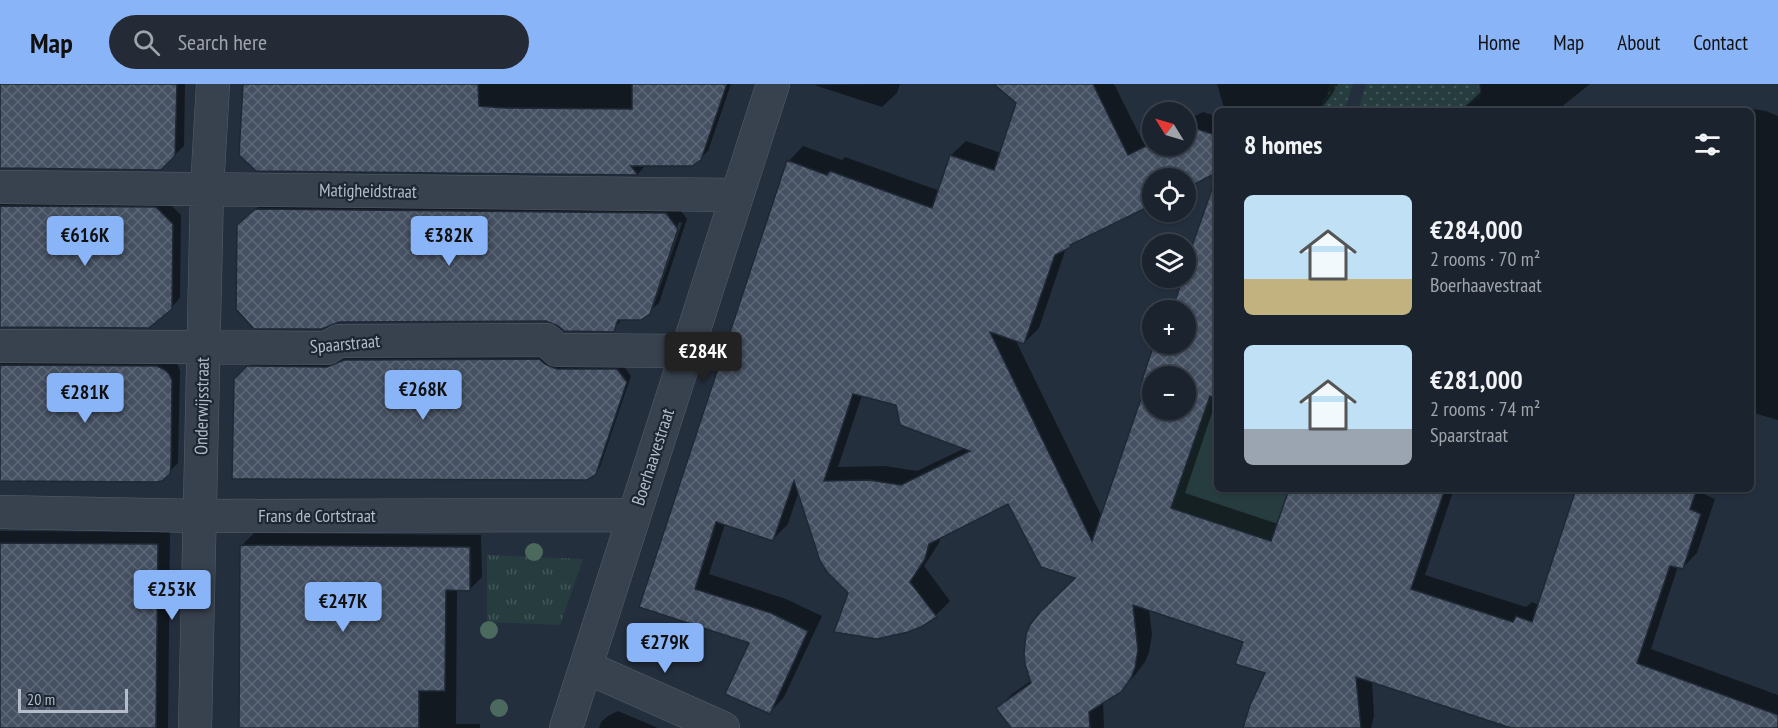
<!DOCTYPE html>
<meta charset="utf-8">
<style>
:root{--surface:#1b232e;--page:#242b36;--text:#f1f3f6;--muted:#a0a4aa;--line:#39404a;--accent:#8ab4f8}
body{margin:0;font-family:"PT Sans Narrow",sans-serif;background:var(--page);color:var(--text);height:100vh;display:flex;flex-direction:column;font-size:22px;white-space:nowrap}
*{box-sizing:border-box;margin:0}
p{font-size:20px;color:var(--muted)}
.icon{flex:none;width:33px;height:33px;fill:none;stroke:currentColor;stroke-width:2;stroke-linecap:round;stroke-linejoin:round}
.map{position:relative;flex:1;overflow:hidden}
.drawer{position:absolute;left:1214px;top:24px;width:540px;height:384px;display:flex;flex-direction:column;background:var(--surface);border-radius:9px;box-shadow:0 2px 4px #0004,0 0 0 2px var(--line)}
.drawer>*{flex:none}
.needle{width:39px;rotate:307deg}
.buttons{position:absolute;left:1142px;top:18px;display:grid;gap:12px}
.buttons a{display:grid;place-items:center;width:54px;height:54px;border-radius:50%;background:var(--surface);box-shadow:0 2px 4px #0004,0 0 0 2px var(--line);font-size:30px}
.scale{position:absolute;left:18px;bottom:15px;width:110px;box-sizing:border-box;padding-left:6px;border:3px solid #b4bcc9;border-top:0;font-size:16px;line-height:21px;white-space:nowrap;color:#b4bcc9;-webkit-text-stroke:4px #1d2633;paint-order:stroke}
.price{position:absolute;translate:-50% -51px;padding:0 14px;border-radius:6px;background:var(--accent);color:#111;font-size:20px;line-height:39px;filter:drop-shadow(0 2px 3px #0008)}
.price::after{content:'';position:absolute;left:50%;top:36px;width:18px;height:14px;margin-left:-9px;background:inherit;clip-path:polygon(0 0,100% 0,50% 100%)}
.price.current{background:#222;color:#fff}
ul{padding:0;list-style:none}
li{display:flex;align-items:center;gap:18px;height:150px;padding:0 30px}
li span{display:grid;place-items:center;flex:none;width:168px;height:120px;border-radius:9px;color:#555}
li>.icon{margin-inline-start:auto}
span .icon{width:72px;height:72px;fill:#fffc;stroke-width:1}
li b{font-size:26px}
h2{display:flex;justify-content:space-between;align-items:center;height:72px;padding:0 30px;font-size:26px}
header{display:flex;align-items:center;gap:36px;box-sizing:border-box;height:84px;padding:0 30px;background:var(--accent);color:#111}
header strong{font-size:28px}
nav{display:flex;gap:33px;margin-inline-start:auto;font-size:21px}
.search{width:420px;height:54px;background:var(--page);display:flex;align-items:center;gap:15px;box-sizing:border-box;padding:0 21px;border-radius:33px;color:var(--muted);font-size:22px}
.map>svg:first-child{display:block}
</style>
<header>
<strong>Map</strong>
<div class="search"><svg class="icon" aria-label="search" viewBox="0 0 24 24"><circle cx="10" cy="10" r="6"/><path d="M15 15l6 6"/></svg>Search here</div>
<nav><a>Home</a><a>Map</a><a>About</a><a>Contact</a></nav>
</header>
<div class="map">
<svg width="1778" height="644" viewBox="0 0 1778 644">
<defs>
<pattern id="grass-dots" width="8" height="8" patternUnits="userSpaceOnUse" patternTransform="scale(1.5)"><rect width="8" height="8" fill="#263c3f"/><path d="M2 2h.1M6 6h.1" fill="none" stroke="#435659" stroke-width="1.8" stroke-linecap="round"/></pattern>
<pattern id="park-tufts" width="24" height="20" patternUnits="userSpaceOnUse" patternTransform="scale(1.5)"><rect width="24" height="20" fill="#263c3f"/><path d="M3 7l-1-3M5 7V3M7 7l1-3M15 17l-1-3M17 17v-4M19 17l1-3" fill="none" stroke="#435659"/></pattern>
<pattern id="building-cross-hatch" width="8" height="8" patternUnits="userSpaceOnUse" patternTransform="scale(1.5)"><rect width="8" height="8" fill="#455162"/><path d="M0 0l8 8M0 8l8-8" fill="none" stroke="#5d6877"/></pattern>
</defs>
<rect width="100%" height="100%" fill="#242f3e"/>
<!-- grass -->
<path fill="url(#grass-dots)" d="M1329,0h24l-9,27h-26l9,-17z
M1366,0h112l3,13 -23,14h-100z"/>
<!-- park -->
<path fill="url(#park-tufts)" d="M487,471l96,4 -23,66 -73,-3z"/>
<!-- garden -->
<path fill="#263c3f" d="M1210,312l6,2v91h73l-18,52 -100,-33z"/>
<!-- shadow -->
<path fill="#0007" fill-rule="evenodd" d="M0,0h185l-1,62 -23,22 -161,-1z
M243,0h488l-23,67 -8,8 -56,6 1,1 -7,8 -382,-4 -12,-75 -2,1z
M900,0l-3,9 -15,14 -68,-22z
M997,0h117l29,58 9,-5v9h33v-25l18,-9 13,4v55l-31,16v-9h-33v25l-77,38 -9,7 -27,80 -15,15 -9,-4 87,178 47,-137 -5,-1 12,-35h29v-34h-13l11,-32h2v-7l31,-92v222l-31,92 93,31 12,-35h164l-29,86 101,32 6,-5 7,3 39,-116h127l-1,5 11,5 -18,54 -15,15 -4,-2 -27,83 127,46v33h-263l-143,-48 2,36 -3,12h-123l19,-56 -22,-31 -96,-32 3,26 -3,17 -4,10 -10,13 -15,16 -17,10 1,27h-88l-18,-20 14,-14 20,-14 45,-102 -68,-76 -68,35 -2,6 -15,23 26,35 -14,14 -86,-22 -51,-102 -11,33 -15,15 -48,-15 -16,50 77,25 36,17 -38,81 -14,15 -19,-70 -111,-36 149,-445 14,-15 39,14 3,-3 95,34 11,-36 15,-14 35,12 17,-51zM1152,292h33v34h-33zM862,311l35,9 68,44 -48,23 -32,-5 -47,1z
M1217,0h121l-7,12 -12,15h-94z
M1480,0h110l-30,24 1,3h-101l21,-19z
M1741,23l25,4 12,5v304l-28,-8v-301h-31l3,-3z
M0,111l165,4 16,16 -1,83 -9,10 -171,18z
M265,116l411,4 11,15 -28,84 -6,5 29,-85 -3,-1 -30,89 -26,7 -10,12 -54,-6 -320,-99z
M0,270l167,3 11,8 2,6 -2,92 -17,17 -161,-1z
M544,270l79,11 8,11 -31,91 -5,6 -359,-94 18,-17h79l17,-7z
M0,447l170,1 -2,196h-168z
M254,449l227,2 1,42 -12,12h-13l-1,135h24v4h-240l2,-183z
M618,627l40,17h-59l2,-6 7,-6z"/>
<!-- building -->
<path fill="url(#building-cross-hatch)" stroke="#1f2835" stroke-width="1.5" fill-rule="evenodd" d="M0,0h177l-2,72 -14,14 -161,-2z
M243,0h235l1,22 26,2 127,1v-25h95l-26,76 -9,6h-61l7,9 -382,-4 -17,-16z
M994,0h99l35,71 24,-12v3h33v-19l5,-3v3l26,8v38l-31,16v-11h-33v27l-82,40 1,2 -16,8 -31,89 -34,-12 102,209 55,-160 -5,-1 12,-36h31v-34h-15l1,-3h2l10,-29h2v-12l27,-77 4,1v208l-6,-2 -39,112 100,33 18,-52h156l-34,100 102,33 3,-6 16,6 44,-133h121l-7,20 11,5 -18,55 -13,-3 -33,97 141,52v13h-267l-155,-51 5,51h-118l7,-23 15,-32 -30,-9 8,-22 -110,-37 5,45 -3,18 -4,10 -10,14 -32,20 1,16h-79l-15,-20 35,-25 -6,-19 -1,-11 2,-19 4,-9 10,-13 35,-34 -34,-11 -33,-63 -79,40 -4,15 -15,23 27,35 -16,10 -13,5 -31,7 -43,-7 14,-39 -21,-21 -7,-11 -26,-80 -21,60 -57,-19 -21,67 76,24 37,18 -38,83 -45,-20 24,-51 -110,-36 148,-447 40,15 3,-4 102,37 18,-53 44,15 22,-67zM1152,292h33v34h-33zM853,310l43,11 4,20 70,26 -69,34 -32,-5 -45,1z
M0,122l156,1 17,17 -1,85 -23,19 -149,-1z
M255,125l411,4 12,16 -28,85 -9,6h-23l-4,12 -50,-1 -6,-5 -12,-5 -207,1 -17,7h-68l-18,-20 1,-84z
M539,275l6,5 12,5h60l10,13 -31,92 -9,6 -355,-1 2,-100 13,-13 80,1 17,-7z
M0,281l157,1 8,4 4,4 3,6 -1,85 -1,9 -8,7 -6,1 -156,-1z
M0,459l158,1 -2,184h-156z
M240,461l230,2v44l-24,-1 -1,101h-26v37h-180z"/>
<g fill="none" stroke-linecap="round" stroke-linejoin="round">
<!-- minor casing -->
<g stroke="#565f6c" stroke-width="34">
<path id="minor" d="M0,103l737,8
M0,262l327,2 12,-7 207,-1 11,10 130,1
M0,428l200,4 434,-1
M586,583l137,61
M195,644l12,-539 6,-105
M566,644l207,-644"/>
</g>
<!-- minor -->
<use href="#minor" stroke="#38414e" stroke-width="33"/>
</g>
<!-- trees -->
<g fill="#4b6a5d">
<circle cx="534" cy="468" r="9"/>
<circle cx="489" cy="546" r="9"/>
<circle cx="499" cy="624" r="9"/>
</g>
<g text-anchor="middle" stroke-width="4.5" stroke-linejoin="round" paint-order="stroke">
<!-- street labels -->
<g font-size="18" fill="#b4bcc9" stroke="#1d2633">
<text transform="translate(368 107) rotate(1)" y="6">Matigheidstraat</text>
<text transform="translate(345 260) rotate(-5)" y="6">Spaarstraat</text>
<text transform="translate(202 322) rotate(-89)" y="6">Onderwijsstraat</text>
<text transform="translate(653 373) rotate(-72)" y="6">Boerhaavestraat</text>
<text x="317" y="438">Frans de Cortstraat</text>
</g>
</g>
</svg>
<div class="buttons">
<a><svg class="needle" viewBox="-14 -14 28 28"><path d="M0-13l5 13h-10z" fill="#e53935"/><path d="M0 13l5-13h-10z" fill="#a0a4aa"/></svg></a>
<a><svg class="icon" aria-label="locate" viewBox="0 0 24 24"><circle cx="12" cy="12" r="6"/><path d="M12 2v4M12 18v4M2 12h4M18 12h4"/></svg></a>
<a><svg class="icon" aria-label="layers" viewBox="0 0 24 24"><path d="M12 4l9 5-9 5-9-5zM3 14l9 5 9-5"/></svg></a>
<a>+</a>
<a>−</a>
</div>
<div class="scale">20 m</div>
<b class="price" style="left:85px;top:183px">€616K</b>
<b class="price" style="left:449px;top:183px">€382K</b>
<b class="price current" style="left:703px;top:299px">€284K</b>
<b class="price" style="left:423px;top:337px">€268K</b>
<b class="price" style="left:85px;top:340px">€281K</b>
<b class="price" style="left:172px;top:537px">€253K</b>
<b class="price" style="left:343px;top:549px">€247K</b>
<b class="price" style="left:665px;top:590px">€279K</b>
<section class="drawer">
<h2>8 homes<svg class="icon" aria-label="filters" viewBox="0 0 24 24"><path d="M4 7h16M4 17h16"/><circle cx="9" cy="7" r="2"/><circle cx="15" cy="17" r="2"/></svg></h2>
<ul>
<li><span style="background:linear-gradient(#bfe0f5 70%,#c2b280 0)"><svg class="icon" aria-label="home" viewBox="0 0 24 24"><path d="M3 11l9-7 9 7M6 9v11h12V9"/></svg></span><div><b>€284,000</b><p>2 rooms · 70 m²</p><p>Boerhaavestraat</p></div></li>
<li><span style="background:linear-gradient(#bfe0f5 70%,#9aa5b1 0)"><svg class="icon" aria-label="home" viewBox="0 0 24 24"><path d="M3 11l9-7 9 7M6 9v11h12V9"/></svg></span><div><b>€281,000</b><p>2 rooms · 74 m²</p><p>Spaarstraat</p></div></li>
</ul>
</section>
</div>
